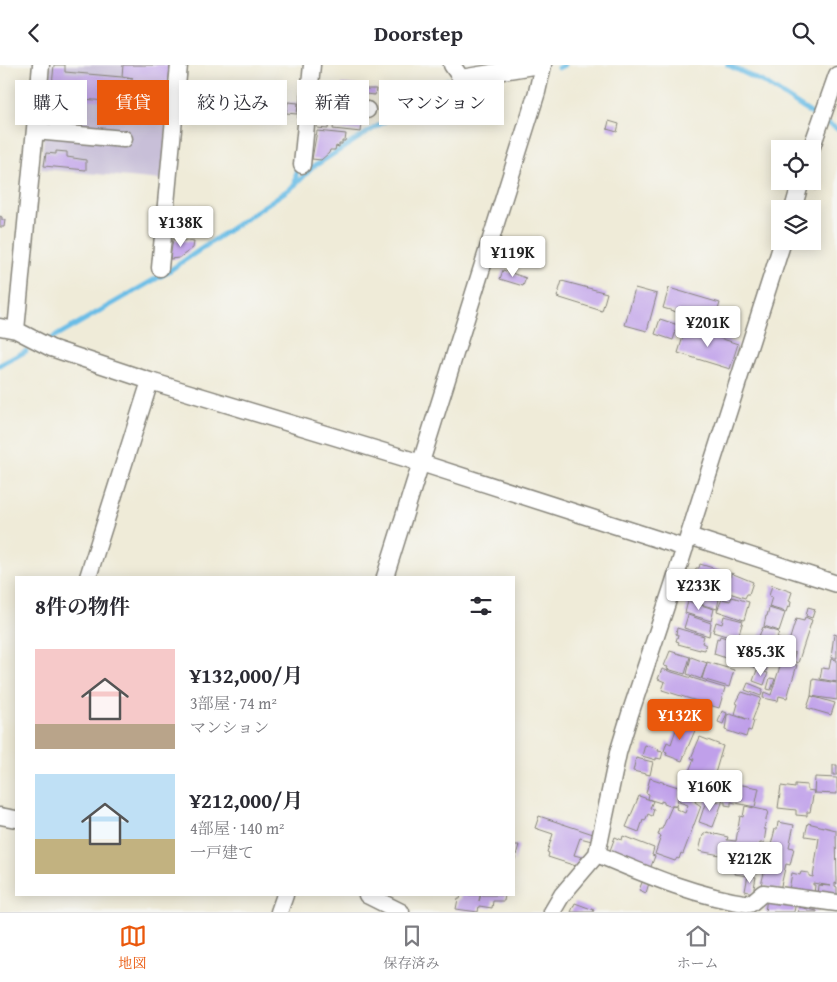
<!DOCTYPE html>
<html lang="ja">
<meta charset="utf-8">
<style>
:root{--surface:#fff;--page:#f7f7f7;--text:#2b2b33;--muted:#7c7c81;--line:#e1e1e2;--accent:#ea580c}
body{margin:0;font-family:"Gentium Book Plus","Noto Serif JP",serif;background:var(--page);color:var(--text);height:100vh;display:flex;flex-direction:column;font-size:19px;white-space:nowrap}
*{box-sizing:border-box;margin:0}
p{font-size:16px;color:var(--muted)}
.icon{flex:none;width:28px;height:28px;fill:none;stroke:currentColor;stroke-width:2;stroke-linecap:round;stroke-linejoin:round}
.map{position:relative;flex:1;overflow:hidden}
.side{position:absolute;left:15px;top:511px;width:500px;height:320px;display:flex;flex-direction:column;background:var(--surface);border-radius:0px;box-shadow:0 2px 12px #0003}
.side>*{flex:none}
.guide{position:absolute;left:15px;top:15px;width:500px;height:45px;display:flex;gap:10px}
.buttons{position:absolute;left:771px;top:75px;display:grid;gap:10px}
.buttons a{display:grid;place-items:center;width:50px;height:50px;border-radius:0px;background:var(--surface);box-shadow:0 2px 12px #0003;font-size:25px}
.price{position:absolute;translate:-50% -42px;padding:0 11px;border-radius:5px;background:#fff;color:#222;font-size:16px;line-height:32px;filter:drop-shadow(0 1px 2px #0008)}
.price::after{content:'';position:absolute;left:50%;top:30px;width:15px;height:11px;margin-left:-8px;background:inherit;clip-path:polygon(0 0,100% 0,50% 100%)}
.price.on{background:var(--accent);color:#fff}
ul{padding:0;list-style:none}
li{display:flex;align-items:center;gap:15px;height:125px;padding:0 20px}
li span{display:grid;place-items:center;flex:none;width:140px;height:100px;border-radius:0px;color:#555}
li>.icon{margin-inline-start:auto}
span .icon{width:60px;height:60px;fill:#fffc;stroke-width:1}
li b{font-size:21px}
h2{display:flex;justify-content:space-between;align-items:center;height:60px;padding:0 20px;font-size:21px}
.tag{padding:0 18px;border-radius:0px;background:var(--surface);box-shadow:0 2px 12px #0003;font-size:18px;line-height:45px}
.tag.on{background:var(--accent);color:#fff}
header{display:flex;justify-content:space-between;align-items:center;height:65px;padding:0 20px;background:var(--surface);font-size:22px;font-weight:800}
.tab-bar{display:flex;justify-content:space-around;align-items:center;height:70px;border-top:1px solid var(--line);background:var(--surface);font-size:14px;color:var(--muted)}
.tab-bar a{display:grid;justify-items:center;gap:2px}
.tab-bar .on{color:var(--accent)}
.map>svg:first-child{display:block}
</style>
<header><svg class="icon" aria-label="back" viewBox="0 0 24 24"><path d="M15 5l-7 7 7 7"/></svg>Doorstep<svg class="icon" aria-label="search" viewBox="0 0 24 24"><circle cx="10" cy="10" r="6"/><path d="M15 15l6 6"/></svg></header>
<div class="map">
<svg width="837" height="847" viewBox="0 0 837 847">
<rect width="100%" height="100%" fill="#f6f6f2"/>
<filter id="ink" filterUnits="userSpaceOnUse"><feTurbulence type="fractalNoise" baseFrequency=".02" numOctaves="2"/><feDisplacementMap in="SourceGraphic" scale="10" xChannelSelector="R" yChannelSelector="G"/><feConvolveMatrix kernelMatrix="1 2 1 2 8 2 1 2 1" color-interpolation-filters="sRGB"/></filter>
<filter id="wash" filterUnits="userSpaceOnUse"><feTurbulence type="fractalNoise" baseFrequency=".0096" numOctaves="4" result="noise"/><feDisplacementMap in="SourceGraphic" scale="20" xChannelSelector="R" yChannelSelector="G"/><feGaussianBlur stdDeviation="1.12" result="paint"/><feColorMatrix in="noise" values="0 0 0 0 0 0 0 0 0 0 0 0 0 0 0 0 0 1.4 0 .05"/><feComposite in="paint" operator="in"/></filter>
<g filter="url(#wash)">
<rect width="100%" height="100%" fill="#efebd8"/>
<!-- industrial -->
<path fill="#c8bfd8" d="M50,0h123l-11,115 -121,-11z"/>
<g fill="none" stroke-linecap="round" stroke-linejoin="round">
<!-- stream -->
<path stroke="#6abde6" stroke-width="5" d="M728,0l37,18 47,31
M558,3l6,-3
M826,57l11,7
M296,119l17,-17 96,-61 38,-26
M51,274l115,-66 129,-88 2,-20
M0,300l26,-14"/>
</g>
<g id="blocks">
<!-- building -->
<path fill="#c0a0ea" d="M54,0h11v7l68,6 -11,-2 1,-11h47l-3,41 -18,-2v-9l-1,10 -97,-9z
M342,19l21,2 1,19 -27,-2 2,-15h3z
M184,20l14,2 -1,11 -14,-1z
M321,20l11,1 -2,10 -10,-1z
M205,22l30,3 -2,19 -15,-2 1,-2 -16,-2z
M366,24h10l-1,6 -10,-1z
M383,24l28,3 -2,12 -9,1v3l-4,-1v4h-4v3l-11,-1z
M254,26l32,3 -1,19 -33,-3z
M288,37l10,1 -1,11 -11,-1z
M319,47h11l-2,17 -11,-1z
M335,47l28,2 -2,18 -28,-3z
M609,56l10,3 -2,8 -10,-3z
M317,66l29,3 -1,7h-3v3h-3v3l-3,-1 -1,4h-5l-1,3 -8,7 -9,-1z
M56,86l11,1v5l19,3v10l-42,-4 2,-13 10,1z
M811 121a4 4 0 1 1 8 0a4 4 0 1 1-8 0Z
M0,151l2,1v3h3l-1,7h-4z
M173,174l21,3 -1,6 -14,10 -9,1z
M503,205l23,8 -3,8 -23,-7z
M562,216l45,12 -5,18 -45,-14z
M635,223l22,6 -10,37 -22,-6z
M669,223l51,15 -6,20 -51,-15z
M660,254l18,6 -5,15 -18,-6z
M686,262l52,17 -8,25 -52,-16z
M700,499l29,9 -3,11 -32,-10 2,-6h3z
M731,508l22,9 -4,12h-2l-2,4 -19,-6z
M695,511l26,8 3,5 -2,8 -31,-10z
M772,520l20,7 -3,9 2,1 -1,5 -2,-1 -2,6 -17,-5 3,-10 -3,-1z
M697,525l19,6v2l3,1 -2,10 -24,-7z
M732,532l17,5 -5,18 -27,-9 5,-12 8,2z
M688,536l26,8 -3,12 -26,-8z
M808,542l7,2 -3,9 -6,-2z
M769,543l16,5 -6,18 -15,-5 2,-10h1z
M688,550l23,8 -2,13 -25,-8z
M724,551l19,5 -4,13h2l-2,6 -26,-8 3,-10 6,2z
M805,552l7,3 -14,43 -5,-2 2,-8 -9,-2 10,-32 8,2z
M763,562l16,5 -2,6 3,1 -2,5 -2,-1 -3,9 -5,-2v1l4,2 -6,18 -18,-6 2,-6h3l4,-11 8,1 -10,-4z
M677,563l27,8 -2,7 4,2 -1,5 -5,-1v1l-22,-6 1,-2 -3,-1 2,-6 -2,-1z
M834,569l3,1v23h-6z
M720,571l16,5 -4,14 -4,-2 -2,5 -12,-4 3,-16 2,1z
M670,586l20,6 -5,17 -18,-5 1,-2 -4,-1z
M691,592l16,6 -6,16 -14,-5z
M831,594l6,1v22l-17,-3 2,-11 7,1z
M783,596l14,4 -10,33 -8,-2 -1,5 -15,-3 1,-6 7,3 10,-32h2z
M707,597l27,8 -5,17 -27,-8z
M662,604l63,19 -6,20 -57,-18 3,-8 -7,-3z
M757,605l11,3 -4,12 -11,-4z
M770,613l5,1 -4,11 -4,-1z
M813,614l24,4v17l-26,-4z
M748,618l15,6 -2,7 -16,-6z
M742,627l19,6 -9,23h2l-3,10 -3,-1 -2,7 -21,-7 2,-15 3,-1 19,6 -14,-6 3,-10 -2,-1z
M811,631l24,7 -4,12 -24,-7z
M722,646l5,2 -4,11 -5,-2z
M679,656l17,7 -14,33 -16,-6 1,-3 -3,-1 3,-9 4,2z
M700,672l23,9 -7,24 -10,22 -22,-9 10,-24 -3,-1z
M645,680l14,4 -1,2 5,1 -2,7 -5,-1v2l-14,-4z
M636,693l17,4 -3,13 -17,-4z
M833,700h4v10h-4z
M815,712l22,1v16l-23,-1z
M650,713l31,10 -5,18h-6l-6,-2v-2l-3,-1v2l-13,-4 1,-5 -3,-1z
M726,717l33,6 -4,19 -24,-5v4l-6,-1v-3h-3z
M795,719l12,1v5l7,1 -4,21h-3v4l-11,-1v-5l-18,-2 3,-22 14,2z
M684,722l14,5 -3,10 6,4 -18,48 -2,-1 -2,6 -2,-1 -2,3 -20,-7 6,-18 -3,-1 2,-6h2l10,-23 5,1 -1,2 9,4 3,-8 -9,-3z
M639,731l14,5 -3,7 4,1 -2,7 -4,-2 -3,7 -2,-1 -4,12 -13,-5z
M707,733l15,5 -9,24 -14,-5z
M745,741l23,5 -4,18h2l-2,14h-4l-3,15 -23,-5 -13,-1 -1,3 -21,-4 4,-16 4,-3 21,5 -1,3 9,1 4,-25 3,1z
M539,751l54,18 -1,7 -12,-3 -6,17 8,2 -6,9 -28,-9 1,-4 -2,-1 6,-18 -18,-6z
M778,757l16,3 -5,22 5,1 -4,17 -4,-1 -6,26 -19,-5 14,-56h2z
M808,758l28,7 1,54 -2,-1v3l2,1v11l-20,-2 1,-11 13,1 -18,-3v2h2l-1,9 -25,-4 3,-17 8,2 1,-3 8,1v3l4,1 6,-39 -14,-2z
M623,771l31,12 -2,7 3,1 -5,13 -41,-16 6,-16 7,3z
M514,780h5l-5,17z
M738,791l13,3 -4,17 -12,-2z
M753,797l6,1 -2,11 -7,-1z
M748,810l8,2 -3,16 -8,-2z
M643,815l6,3 -3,10 -7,-3z
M461,830h19l-1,6 2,-6h24l-1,6h-11l-1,7 -13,-2 -1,6 -22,-3 2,-10h2z
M767,833l29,4 -2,10h-29z
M575,838l19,7 -1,2h-22z
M799,842l18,4v1h-19z"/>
</g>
</g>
<g filter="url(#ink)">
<use href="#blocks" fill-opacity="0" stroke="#86847a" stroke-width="1"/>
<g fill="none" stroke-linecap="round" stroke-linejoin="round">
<!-- minor casing -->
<g stroke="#86847a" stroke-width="19">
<path id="minor" d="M452,0l9,13 78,-13
M308,39l59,6
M35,66l89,8
M811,84l26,-74
M302,100l10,-100
M793,144l8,-28
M160,203l19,-203
M0,262l16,3 35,18 99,33 271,82 264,85
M16,265l25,-265
M689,471l148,48
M88,512l62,-196
M385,512l152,-485 6,-27
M0,751l16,3
M597,789c50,21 98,42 153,50l13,-11 74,10
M367,830l34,17
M279,847l6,-17
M552,847l10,-17 35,-41 21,-101 12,-39 41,-123 112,-350"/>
</g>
<!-- minor -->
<use href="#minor" stroke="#fff" stroke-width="16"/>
</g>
</g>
</svg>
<div class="buttons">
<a><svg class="icon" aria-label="locate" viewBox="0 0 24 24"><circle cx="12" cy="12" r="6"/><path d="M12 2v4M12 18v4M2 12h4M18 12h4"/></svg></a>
<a><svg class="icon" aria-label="layers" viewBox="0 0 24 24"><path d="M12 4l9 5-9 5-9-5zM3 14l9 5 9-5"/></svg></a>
</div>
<b class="price" style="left:181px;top:183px">¥138K</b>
<b class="price" style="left:513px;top:213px">¥119K</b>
<b class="price" style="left:708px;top:283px">¥201K</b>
<b class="price" style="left:699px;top:546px">¥233K</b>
<b class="price" style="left:761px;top:612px">¥85.3K</b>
<b class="price on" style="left:680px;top:676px">¥132K</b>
<b class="price" style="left:710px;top:747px">¥160K</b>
<b class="price" style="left:750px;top:819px">¥212K</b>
<div class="guide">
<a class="tag">購入</a>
<a class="tag on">賃貸</a>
<a class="tag">絞り込み</a>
<a class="tag">新着</a>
<a class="tag">マンション</a>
</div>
<section class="side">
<h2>8件の物件<svg class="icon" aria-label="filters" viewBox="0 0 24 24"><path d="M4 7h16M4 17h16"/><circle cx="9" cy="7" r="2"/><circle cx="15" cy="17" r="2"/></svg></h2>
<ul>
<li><span style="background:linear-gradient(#f6c9c9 75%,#b9a48a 0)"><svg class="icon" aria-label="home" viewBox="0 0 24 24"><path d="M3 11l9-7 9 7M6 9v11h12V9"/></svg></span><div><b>¥132,000/月</b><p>3部屋 · 74 m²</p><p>マンション</p></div></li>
<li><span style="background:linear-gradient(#bfe0f5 65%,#c2b280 0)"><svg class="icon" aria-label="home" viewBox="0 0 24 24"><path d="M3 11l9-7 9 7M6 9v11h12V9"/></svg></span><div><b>¥212,000/月</b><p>4部屋 · 140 m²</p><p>一戸建て</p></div></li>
</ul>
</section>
</div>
<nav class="tab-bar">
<a class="on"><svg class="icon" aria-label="map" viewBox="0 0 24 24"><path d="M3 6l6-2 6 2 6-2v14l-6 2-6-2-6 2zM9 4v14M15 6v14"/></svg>地図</a>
<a><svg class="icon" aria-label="saved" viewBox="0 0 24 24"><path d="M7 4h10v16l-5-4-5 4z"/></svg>保存済み</a>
<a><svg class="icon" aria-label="home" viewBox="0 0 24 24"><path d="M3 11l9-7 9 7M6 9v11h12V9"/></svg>ホーム</a>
</nav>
